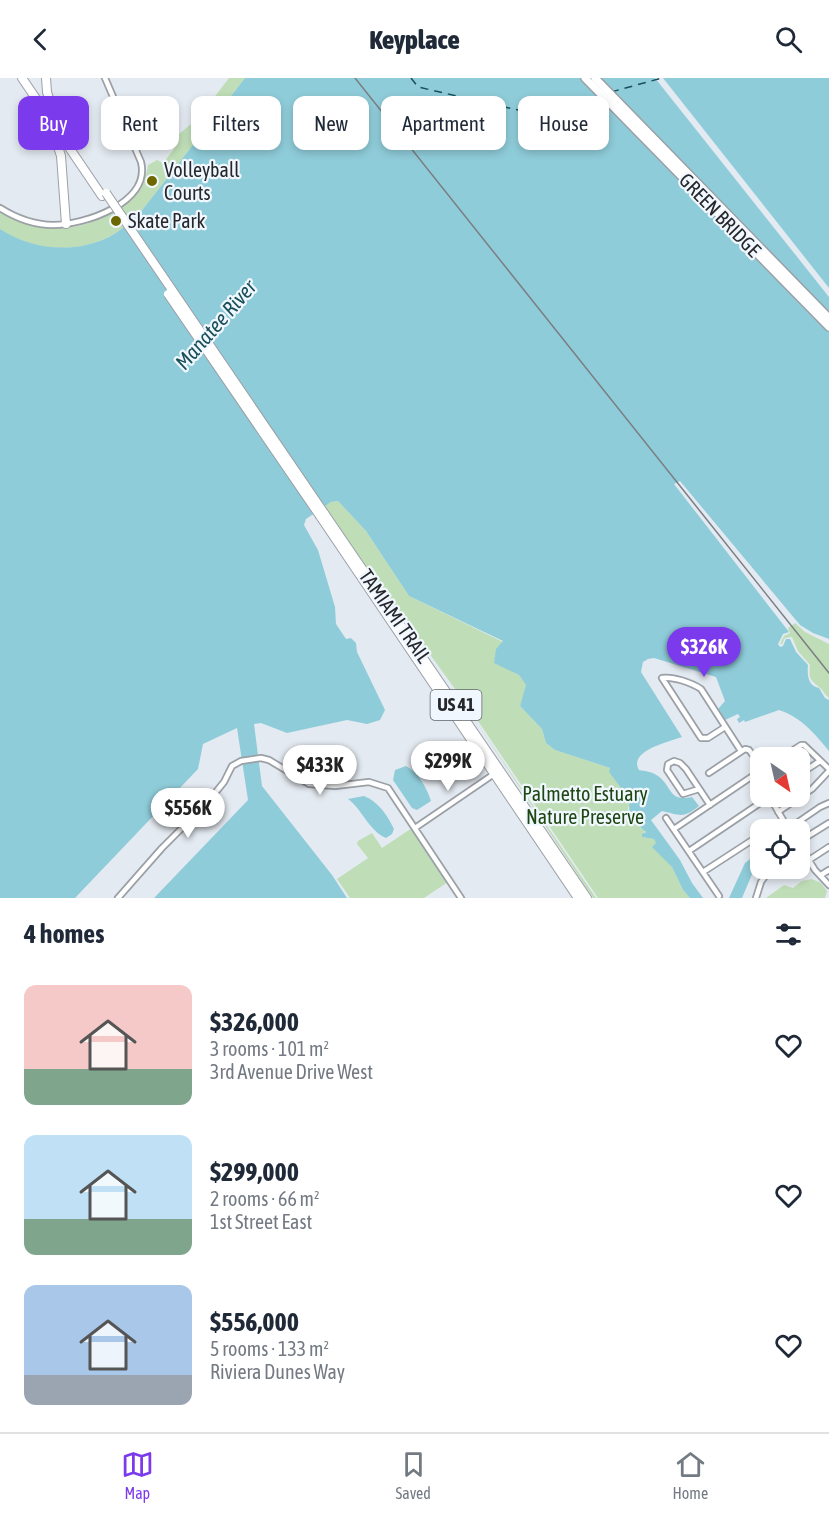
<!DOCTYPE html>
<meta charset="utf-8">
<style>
:root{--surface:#fff;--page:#f2f2f3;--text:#1f2937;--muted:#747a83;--line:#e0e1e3;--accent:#7c3aed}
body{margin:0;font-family:"Asap Condensed",sans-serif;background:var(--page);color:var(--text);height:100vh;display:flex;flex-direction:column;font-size:22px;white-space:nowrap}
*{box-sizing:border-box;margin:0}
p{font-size:20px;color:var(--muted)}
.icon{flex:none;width:33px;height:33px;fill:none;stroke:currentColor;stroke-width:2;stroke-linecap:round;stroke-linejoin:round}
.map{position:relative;height:820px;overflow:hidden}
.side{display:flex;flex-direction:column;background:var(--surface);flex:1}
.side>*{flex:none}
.guide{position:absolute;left:18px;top:18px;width:794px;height:54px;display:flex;gap:12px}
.needle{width:39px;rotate:146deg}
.buttons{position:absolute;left:750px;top:669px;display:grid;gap:12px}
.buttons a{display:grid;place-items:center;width:60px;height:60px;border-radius:12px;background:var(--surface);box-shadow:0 3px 9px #0003;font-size:30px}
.price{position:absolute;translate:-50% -51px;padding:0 14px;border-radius:21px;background:#fff;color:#222;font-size:20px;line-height:39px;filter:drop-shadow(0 2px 3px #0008)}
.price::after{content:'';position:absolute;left:50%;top:36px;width:18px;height:14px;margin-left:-9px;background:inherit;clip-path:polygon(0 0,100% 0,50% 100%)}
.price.active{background:var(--accent);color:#fff}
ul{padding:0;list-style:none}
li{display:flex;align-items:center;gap:18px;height:150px;padding:0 24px}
li span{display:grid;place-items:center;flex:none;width:168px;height:120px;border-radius:12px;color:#555}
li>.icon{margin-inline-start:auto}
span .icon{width:72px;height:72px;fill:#fffc;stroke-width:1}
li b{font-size:26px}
h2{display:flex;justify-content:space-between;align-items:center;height:72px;padding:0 24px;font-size:26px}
.chip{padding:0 21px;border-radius:12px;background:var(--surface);box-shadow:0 3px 9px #0003;font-size:21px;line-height:54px}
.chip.active{background:var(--accent);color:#fff}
header{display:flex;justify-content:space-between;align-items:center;height:78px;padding:0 24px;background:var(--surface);font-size:27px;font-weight:800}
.menu{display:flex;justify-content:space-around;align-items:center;height:84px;border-top:2px solid var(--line);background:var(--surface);font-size:16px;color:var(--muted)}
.menu a{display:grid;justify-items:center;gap:3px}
.menu .active{color:var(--accent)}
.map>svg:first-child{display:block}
</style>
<header><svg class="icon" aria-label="back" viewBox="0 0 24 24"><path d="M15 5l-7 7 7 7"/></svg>Keyplace<svg class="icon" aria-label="search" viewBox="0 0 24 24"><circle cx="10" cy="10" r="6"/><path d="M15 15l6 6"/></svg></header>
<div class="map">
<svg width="829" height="820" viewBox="0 0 829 820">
<rect width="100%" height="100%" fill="#e4eaf1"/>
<!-- green -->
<path fill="#bfdeb7" d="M229,0h16l-109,140c-9,7 -18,14 -27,19 -35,17 -77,14 -109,-8v-19c15,5 44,17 59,18 35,0 85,-25 89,-63l9,-5 6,3 11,-14 4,-14 21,-18z
M338,423l28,30 43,65 94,46 -9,20 25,13 8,11 -7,20 22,23 4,14 9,7 55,18 20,32 -2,9 9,16 8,5 -3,7 12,2 18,28 11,23 7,8h-92l-124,-183 -151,-208 8,-5z
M795,545l10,9 24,12v54c-4,-3 -6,-8 -10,-11 -10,-8 -10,-9 -9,-22l-12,-14 -6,-14 -7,1 -3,6h-2l4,-8 6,-3 -2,-5z
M469,633l4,6 123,181h-3z
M412,750l36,54 -24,16h-74l-13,-19 31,-21 -11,-14 1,-3 14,-8 10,15z
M812,801l9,4 6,8 -2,7h-59l18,-13 9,3 9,-7z"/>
<!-- water -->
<path fill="#8fccd9" d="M245,0h584v561l-16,-6 -13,-8 -120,-144 -6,3 115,148 -6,2 -5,10 2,3 3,-1 3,-7h4l6,13 12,13c-1,10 0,21 11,23l6,10 4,2v51c-14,-17 -28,-34 -50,-41l-34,12 -1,-2 -5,3 -2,-4 3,-2 -2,-3 -13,6 -7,-11 7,-8 -9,-24 -62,-19 -6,1 -5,3 -2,10 41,65c-14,5 -54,14 -43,33 6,1 14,2 19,6 15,11 10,26 34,21l7,9c-16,13 -19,9 -37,5l-11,9 29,40 12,23 11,15h-13l-7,-8 -11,-23 -20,-20 4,-4 -2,-4 -12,-2v-3l4,-2c-10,-9 -20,-17 -16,-32l-21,-28 1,-4 -55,-18 -9,-7 -4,-14 -22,-23 6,-21 -7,-10 -25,-12 2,-14 7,-8 -94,-45 -43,-65 -28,-30 -7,1 -25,17 -2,6 14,25 17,57 1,17 10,15 5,-1 5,5 1,9 28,58 -5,10 -13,4 -20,-4 -60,13 -26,-10 -7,1 8,62 70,89 15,23h-193l94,-98 -11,-72 -34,16 -5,25 -123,129h-75v-669c32,21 74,25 109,8 9,-5 18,-12 27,-19z
M406,688c12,6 21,22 25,35l-14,9 -5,-2 -19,-28 2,-10z
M364,718c15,6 23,19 30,33l-2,5 -6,4c-17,-7 -24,-29 -38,-39z
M760,773v14l-7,7 -11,26h-13l16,-35z"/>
<!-- pier -->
<path fill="#e4eaf1" d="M655,0h8l166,210v9z"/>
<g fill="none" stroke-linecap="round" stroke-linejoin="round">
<!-- ferry -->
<path stroke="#194f58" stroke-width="1.5" stroke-dasharray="8 6" stroke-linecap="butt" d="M411,0l7,9 113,26 67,-18
M611,14l51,-14"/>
<!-- street casing -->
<g stroke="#9ba0a7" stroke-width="8">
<path id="street" d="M0,130c16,10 34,17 53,17 31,0 98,-22 88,-63l-36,-84
M725,649l-17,11h-7l-39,-60c11,-2 30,5 39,11l40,62
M781,680l20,-13h3l25,24
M709,695l36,-24 4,1 11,15
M800,696l20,-13
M755,697l5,8
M699,711l-16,5 -16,-24 1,-6 6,-3 6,2 6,6 24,36
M769,718l20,34
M778,734l34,-23 17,-18
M666,740l53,78
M415,750l79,-54
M674,751l86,-58
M788,751l32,-22 9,-4
M768,752l15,-10
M800,763l29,-18
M800,768l15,24 14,15
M689,773l80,-54
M809,782l20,-13
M703,794l57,-37
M821,797l8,-5
M118,820l44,-50 45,-45 17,-21 8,-16 9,-5 20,-3 8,2 40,24 26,2 34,-4 19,6 73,110
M756,820l5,-16 10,-14"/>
</g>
<!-- primary casing -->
<g stroke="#9ba0a7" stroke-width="10">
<path id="primary" d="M585,0l244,249
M595,0l234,240"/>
</g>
<!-- highway casing -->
<g stroke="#9ba0a7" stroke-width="10">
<path id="highway" d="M22,0l80,118
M46,0l1,14 8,26
M52,51l9,27 5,68
M324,435l263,385
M320,438l258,382"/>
</g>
<!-- street -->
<use href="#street" stroke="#fff" stroke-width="4.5"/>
<!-- primary -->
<use href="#primary" stroke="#fff" stroke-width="7"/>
<!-- highway -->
<use href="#highway" stroke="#fff" stroke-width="8"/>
<!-- rail -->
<path stroke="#7b7e83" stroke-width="1.5" d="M355,0l474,595"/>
<!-- highway-bridge casing -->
<g stroke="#9ba0a7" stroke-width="10" stroke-linecap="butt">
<path id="highway-bridge" d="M106,115l218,320
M168,216l152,222"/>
</g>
<!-- highway-bridge -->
<use href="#highway-bridge" stroke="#fff" stroke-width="8"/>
</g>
<!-- markers -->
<g fill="#6d6700" stroke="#f1f7fe" stroke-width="2">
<circle cx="152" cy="103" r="6"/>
<circle cx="116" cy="143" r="6"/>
</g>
<g text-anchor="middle" stroke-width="4.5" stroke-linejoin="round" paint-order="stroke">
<!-- shield labels -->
<rect fill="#f1f7fe" stroke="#62656a" stroke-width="1.5" x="430.5" y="612" width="51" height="30" rx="4.5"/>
<g font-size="18" font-weight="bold" fill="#25272a">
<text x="456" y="633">US 41</text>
</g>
<!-- poi labels -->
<g font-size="20" fill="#25272a" stroke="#f1f7fe" text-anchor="start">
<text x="164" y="99">Volleyball<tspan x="164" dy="23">Courts</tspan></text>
<text x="128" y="150">Skate Park</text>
</g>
<!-- street labels -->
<g font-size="20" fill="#25272a" stroke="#f1f7fe">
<text transform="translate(720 137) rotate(46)" y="7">GREEN BRIDGE</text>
<text transform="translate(395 538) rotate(55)" y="7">TAMIAMI TRAIL</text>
</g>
<!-- park labels -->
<g font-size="20" fill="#1d4610" stroke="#f1f7fe">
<text x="585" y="723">Palmetto Estuary<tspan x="585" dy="23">Nature Preserve</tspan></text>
</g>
<!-- water labels -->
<g font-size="21" font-style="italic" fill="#194f58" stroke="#f1f7fe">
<text transform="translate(216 247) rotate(-49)" y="7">Manatee River</text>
</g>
</g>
</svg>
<div class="buttons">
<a><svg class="needle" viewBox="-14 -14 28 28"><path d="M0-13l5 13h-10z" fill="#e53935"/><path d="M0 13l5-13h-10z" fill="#747a83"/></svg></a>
<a><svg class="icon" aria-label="locate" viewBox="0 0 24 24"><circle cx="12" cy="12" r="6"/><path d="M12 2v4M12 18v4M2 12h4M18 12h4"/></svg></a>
</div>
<b class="price active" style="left:704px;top:600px">$326K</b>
<b class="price" style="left:448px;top:714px">$299K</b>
<b class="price" style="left:320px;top:718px">$433K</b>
<b class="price" style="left:188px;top:761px">$556K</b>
<div class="guide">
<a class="chip active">Buy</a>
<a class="chip">Rent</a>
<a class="chip">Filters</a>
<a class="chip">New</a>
<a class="chip">Apartment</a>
<a class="chip">House</a>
</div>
</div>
<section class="side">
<h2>4 homes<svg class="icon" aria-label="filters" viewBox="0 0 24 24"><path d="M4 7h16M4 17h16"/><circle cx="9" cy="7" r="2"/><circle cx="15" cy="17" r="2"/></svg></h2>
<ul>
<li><span style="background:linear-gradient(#f6c9c9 70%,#7fa58c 0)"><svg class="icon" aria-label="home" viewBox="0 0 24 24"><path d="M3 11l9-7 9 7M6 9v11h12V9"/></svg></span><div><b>$326,000</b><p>3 rooms · 101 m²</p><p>3rd Avenue Drive West</p></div><svg class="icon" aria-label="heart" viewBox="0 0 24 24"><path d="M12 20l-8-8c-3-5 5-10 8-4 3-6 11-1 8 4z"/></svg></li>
<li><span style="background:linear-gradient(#bfe0f5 70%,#7fa58c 0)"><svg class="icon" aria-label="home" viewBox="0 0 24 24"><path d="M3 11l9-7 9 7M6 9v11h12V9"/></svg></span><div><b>$299,000</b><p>2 rooms · 66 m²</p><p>1st Street East</p></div><svg class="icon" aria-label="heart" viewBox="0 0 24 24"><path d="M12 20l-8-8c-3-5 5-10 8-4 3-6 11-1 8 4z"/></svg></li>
<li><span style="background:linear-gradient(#a9c7e8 75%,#9aa5b1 0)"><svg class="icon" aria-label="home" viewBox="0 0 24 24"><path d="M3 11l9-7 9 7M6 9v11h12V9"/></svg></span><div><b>$556,000</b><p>5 rooms · 133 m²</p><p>Riviera Dunes Way</p></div><svg class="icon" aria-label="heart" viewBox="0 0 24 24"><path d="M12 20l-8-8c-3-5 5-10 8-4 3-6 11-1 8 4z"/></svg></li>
</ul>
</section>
<nav class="menu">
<a class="active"><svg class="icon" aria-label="map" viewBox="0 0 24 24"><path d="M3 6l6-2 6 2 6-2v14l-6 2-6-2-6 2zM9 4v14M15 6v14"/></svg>Map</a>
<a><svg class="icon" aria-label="saved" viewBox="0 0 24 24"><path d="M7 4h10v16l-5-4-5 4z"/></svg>Saved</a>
<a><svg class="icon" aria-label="home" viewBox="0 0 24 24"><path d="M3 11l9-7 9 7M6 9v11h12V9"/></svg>Home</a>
</nav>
